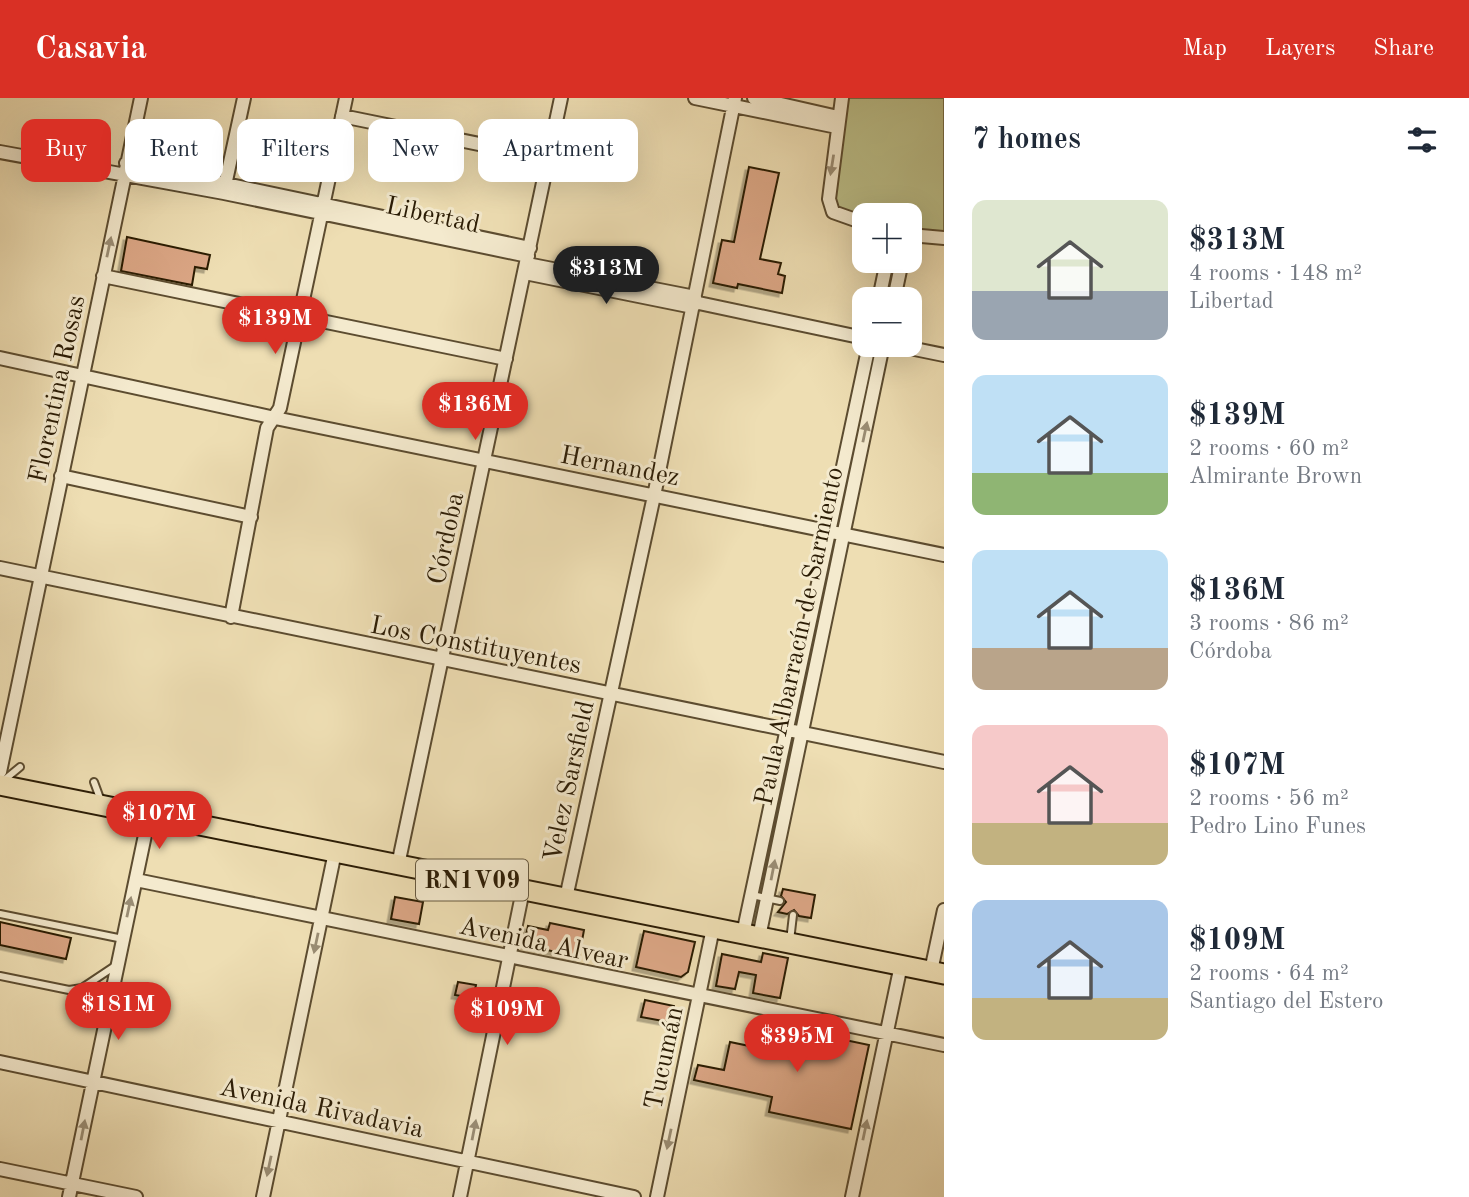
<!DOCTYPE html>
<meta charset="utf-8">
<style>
:root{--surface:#fff;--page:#f6f6f7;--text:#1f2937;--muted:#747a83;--accent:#d93025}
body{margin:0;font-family:"Old Standard TT",serif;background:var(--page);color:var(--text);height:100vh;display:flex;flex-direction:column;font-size:26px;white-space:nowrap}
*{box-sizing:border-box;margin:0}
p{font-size:23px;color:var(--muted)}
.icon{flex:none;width:38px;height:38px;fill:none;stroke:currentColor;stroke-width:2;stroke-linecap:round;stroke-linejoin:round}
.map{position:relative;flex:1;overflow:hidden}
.sheet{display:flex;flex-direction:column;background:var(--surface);width:525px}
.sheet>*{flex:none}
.guide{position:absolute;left:21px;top:21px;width:665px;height:63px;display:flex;gap:14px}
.controls{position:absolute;left:852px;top:105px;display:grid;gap:14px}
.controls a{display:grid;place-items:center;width:70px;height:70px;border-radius:14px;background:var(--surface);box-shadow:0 7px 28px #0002;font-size:35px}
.price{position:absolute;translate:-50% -60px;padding:0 16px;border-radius:24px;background:var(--accent);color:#fff;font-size:23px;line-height:46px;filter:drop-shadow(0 2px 4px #0008)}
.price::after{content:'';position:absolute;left:50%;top:42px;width:21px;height:16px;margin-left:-10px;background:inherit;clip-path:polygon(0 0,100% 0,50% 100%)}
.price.on{background:#222;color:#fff}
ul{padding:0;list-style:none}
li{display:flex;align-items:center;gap:21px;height:175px;padding:0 28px}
li span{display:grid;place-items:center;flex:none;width:196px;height:140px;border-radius:14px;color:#555}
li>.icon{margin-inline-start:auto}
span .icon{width:84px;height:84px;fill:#fffc;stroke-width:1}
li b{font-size:30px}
h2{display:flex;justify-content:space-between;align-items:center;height:84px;padding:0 28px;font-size:30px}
.tag{padding:0 24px;border-radius:14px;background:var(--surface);box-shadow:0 7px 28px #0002;font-size:24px;line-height:63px}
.tag.on{background:var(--accent);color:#fff}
header{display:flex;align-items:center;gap:42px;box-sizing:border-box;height:98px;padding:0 35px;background:var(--accent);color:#fff}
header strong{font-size:33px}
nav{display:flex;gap:38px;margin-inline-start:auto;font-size:24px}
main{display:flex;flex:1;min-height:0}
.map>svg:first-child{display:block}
</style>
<header>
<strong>Casavia</strong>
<nav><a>Map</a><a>Layers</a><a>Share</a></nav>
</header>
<main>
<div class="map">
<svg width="944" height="1099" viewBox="0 0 944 1099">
<defs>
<filter id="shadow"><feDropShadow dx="-3.5" dy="3.5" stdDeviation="0" flood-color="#0004"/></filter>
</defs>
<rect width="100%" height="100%" fill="#eedeb3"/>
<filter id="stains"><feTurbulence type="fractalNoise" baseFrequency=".00286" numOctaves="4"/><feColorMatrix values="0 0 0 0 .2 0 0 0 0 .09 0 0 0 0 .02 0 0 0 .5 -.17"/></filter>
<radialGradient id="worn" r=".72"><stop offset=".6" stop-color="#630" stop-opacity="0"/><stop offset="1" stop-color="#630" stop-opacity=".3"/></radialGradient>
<!-- green -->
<path fill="#bcc08a" stroke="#746e48" stroke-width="2" d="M842,0h102v140l-34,-3v-20h-46v8l-17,-4 -18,-20z
M869,247h14l-124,592 -16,-3z"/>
<!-- building -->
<path fill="#dba685" stroke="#2b1c05" stroke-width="2" filter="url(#shadow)" d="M749,69l30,6 -19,86 21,4 -3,11 7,2 -3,17 -44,-9 -1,4 -24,-5 9,-43 12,2z
M127,139l83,18 -3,14 -12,-2 -3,18 -71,-14z
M783,791l32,6 -4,23 -12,-2 -5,-6 -7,4 -9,-2 8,-10 -5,-6z
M395,799l28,5 -4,22 -28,-5z
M0,824l71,16 -5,21 -66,-14z
M550,825l34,7 -5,27 -55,-12 4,-19 20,4z
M644,833l51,11 -7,30 -7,5 -45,-10z
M763,855l25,5 -8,40 -27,-5 3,-18 -17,-3 -4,17 -19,-3 6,-32 39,8z
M458,884l18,3 -3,13 -18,-3z
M645,902l29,6v17l-33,-6z
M764,925l105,22 -18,84 -82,-17 3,-15 -78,-17 4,-15 26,5 6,-28 29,6z"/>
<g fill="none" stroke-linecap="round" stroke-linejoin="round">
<!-- lane casing -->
<g stroke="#5c4c30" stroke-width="10">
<path id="lane" d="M3,683l17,-14
M94,684l7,19
M752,797l28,6
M0,816l123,25
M790,843l3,-26
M0,878l69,14 13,-2 33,-22"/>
</g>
<!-- street casing -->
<g stroke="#5c4c30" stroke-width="16">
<path id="street" d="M695,0l142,29
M754,0l84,19
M842,0l-13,101 4,13 31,11
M342,18l206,42
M0,54l224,41 304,63
M126,65l404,85
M224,92l20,-92
M910,137l34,3
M527,166l168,33
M525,175l168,34
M103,178l403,83
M879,201l8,-38
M894,201l8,-38
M694,204l170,36
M895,247l49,10
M0,260l275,60 669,137
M61,378l190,41
M0,470l944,194
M231,519l36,-189 13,-20 66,-310
M0,674l141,-674
M398,767l163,-767
M136,782l808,165
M566,800l88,-402 81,-398
M743,836l126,-589
M759,839l124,-592
M931,873l13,-61
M0,964l634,135
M0,1071l136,28
M69,1099l80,-381
M263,1099l72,-345
M460,1099l63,-307
M657,1099l56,-269
M852,1099l49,-232"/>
</g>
<!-- primary casing -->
<g stroke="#2b1c05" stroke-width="23">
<path id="primary" d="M0,687l944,189"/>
</g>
<!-- lane -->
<use href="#lane" stroke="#f4eace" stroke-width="6"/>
<!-- street -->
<use href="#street" stroke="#f4eace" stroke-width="12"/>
<!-- primary -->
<use href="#primary" stroke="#eedeb3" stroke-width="19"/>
</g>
<!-- one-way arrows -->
<defs><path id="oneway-solid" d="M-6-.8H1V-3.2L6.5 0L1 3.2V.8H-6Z" transform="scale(1.75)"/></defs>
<g fill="#9a8d74">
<use href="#oneway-solid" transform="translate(832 67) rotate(99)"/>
<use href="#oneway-solid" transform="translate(109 149) rotate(-78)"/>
<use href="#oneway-solid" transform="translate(865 334) rotate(-78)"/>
<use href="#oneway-solid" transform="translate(773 772) rotate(-79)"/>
<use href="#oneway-solid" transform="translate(129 809) rotate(-78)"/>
<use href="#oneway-solid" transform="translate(316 845) rotate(102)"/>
<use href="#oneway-solid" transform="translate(83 1032) rotate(-79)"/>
<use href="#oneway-solid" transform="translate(474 1032) rotate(-79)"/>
<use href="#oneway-solid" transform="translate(865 1032) rotate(-78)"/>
<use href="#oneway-solid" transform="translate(669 1041) rotate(102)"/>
<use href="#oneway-solid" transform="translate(269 1068) rotate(102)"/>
</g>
<g text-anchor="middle" stroke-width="6" stroke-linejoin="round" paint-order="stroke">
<!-- shield labels -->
<rect fill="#f4eace" stroke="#675a41" stroke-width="2" x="416" y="761.5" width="112" height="41" rx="5"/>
<g font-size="24" font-weight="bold" fill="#2b1c05">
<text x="472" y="790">RN1V09</text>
</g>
<!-- street labels -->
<g font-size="26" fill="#2b1c05" stroke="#f4eace">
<text transform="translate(433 116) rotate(12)" y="9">Libertad</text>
<text transform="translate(56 291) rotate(-78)" y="9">Florentina Rosas</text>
<text transform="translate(620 367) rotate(11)" y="9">Hernandez</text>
<text transform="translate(445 440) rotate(-78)" y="9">Córdoba</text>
<text transform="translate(798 538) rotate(-78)" y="9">Paula Albarracín de Sarmiento</text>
<text transform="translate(476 546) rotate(11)" y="9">Los Constituyentes</text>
<text transform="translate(568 683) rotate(-78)" y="9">Velez Sarsfield</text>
<text transform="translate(544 844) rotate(12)" y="9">Avenida Alvear</text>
<text transform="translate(663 960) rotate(-78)" y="9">Tucumán</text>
<text transform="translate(322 1009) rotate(12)" y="9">Avenida Rivadavia</text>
</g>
</g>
<rect width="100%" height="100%" filter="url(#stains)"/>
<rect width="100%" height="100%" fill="url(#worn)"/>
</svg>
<div class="controls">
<a>+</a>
<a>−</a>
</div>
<b class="price on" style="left:606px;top:208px">$313M</b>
<b class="price" style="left:275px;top:258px">$139M</b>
<b class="price" style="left:475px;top:344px">$136M</b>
<b class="price" style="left:159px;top:753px">$107M</b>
<b class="price" style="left:118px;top:944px">$181M</b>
<b class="price" style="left:507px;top:949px">$109M</b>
<b class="price" style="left:797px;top:976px">$395M</b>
<div class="guide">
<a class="tag on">Buy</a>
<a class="tag">Rent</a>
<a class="tag">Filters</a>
<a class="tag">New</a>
<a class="tag">Apartment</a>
</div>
</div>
<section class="sheet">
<h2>7 homes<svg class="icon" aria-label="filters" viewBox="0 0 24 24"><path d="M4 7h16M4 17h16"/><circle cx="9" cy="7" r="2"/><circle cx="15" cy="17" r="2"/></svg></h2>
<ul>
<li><span style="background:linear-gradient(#dfe7d0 65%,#9aa5b1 0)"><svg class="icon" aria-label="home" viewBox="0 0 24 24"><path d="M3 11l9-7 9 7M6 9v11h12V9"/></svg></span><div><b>$313M</b><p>4 rooms · 148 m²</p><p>Libertad</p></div></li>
<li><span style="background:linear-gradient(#bfe0f5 70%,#8fb573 0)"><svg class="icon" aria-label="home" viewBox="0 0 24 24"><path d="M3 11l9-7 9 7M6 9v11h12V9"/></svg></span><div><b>$139M</b><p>2 rooms · 60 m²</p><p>Almirante Brown</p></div></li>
<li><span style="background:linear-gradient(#bfe0f5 70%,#b9a48a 0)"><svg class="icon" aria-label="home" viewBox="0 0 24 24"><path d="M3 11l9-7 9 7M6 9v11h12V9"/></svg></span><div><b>$136M</b><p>3 rooms · 86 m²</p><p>Córdoba</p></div></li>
<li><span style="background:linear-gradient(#f6c9c9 70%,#c2b280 0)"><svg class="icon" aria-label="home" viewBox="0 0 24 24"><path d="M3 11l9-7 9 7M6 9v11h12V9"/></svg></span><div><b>$107M</b><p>2 rooms · 56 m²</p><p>Pedro Lino Funes</p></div></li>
<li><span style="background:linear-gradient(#a9c7e8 70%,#c2b280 0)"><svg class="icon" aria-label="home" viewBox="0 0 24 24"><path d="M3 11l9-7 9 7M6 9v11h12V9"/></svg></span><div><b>$109M</b><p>2 rooms · 64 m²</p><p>Santiago del Estero</p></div></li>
</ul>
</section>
</main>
